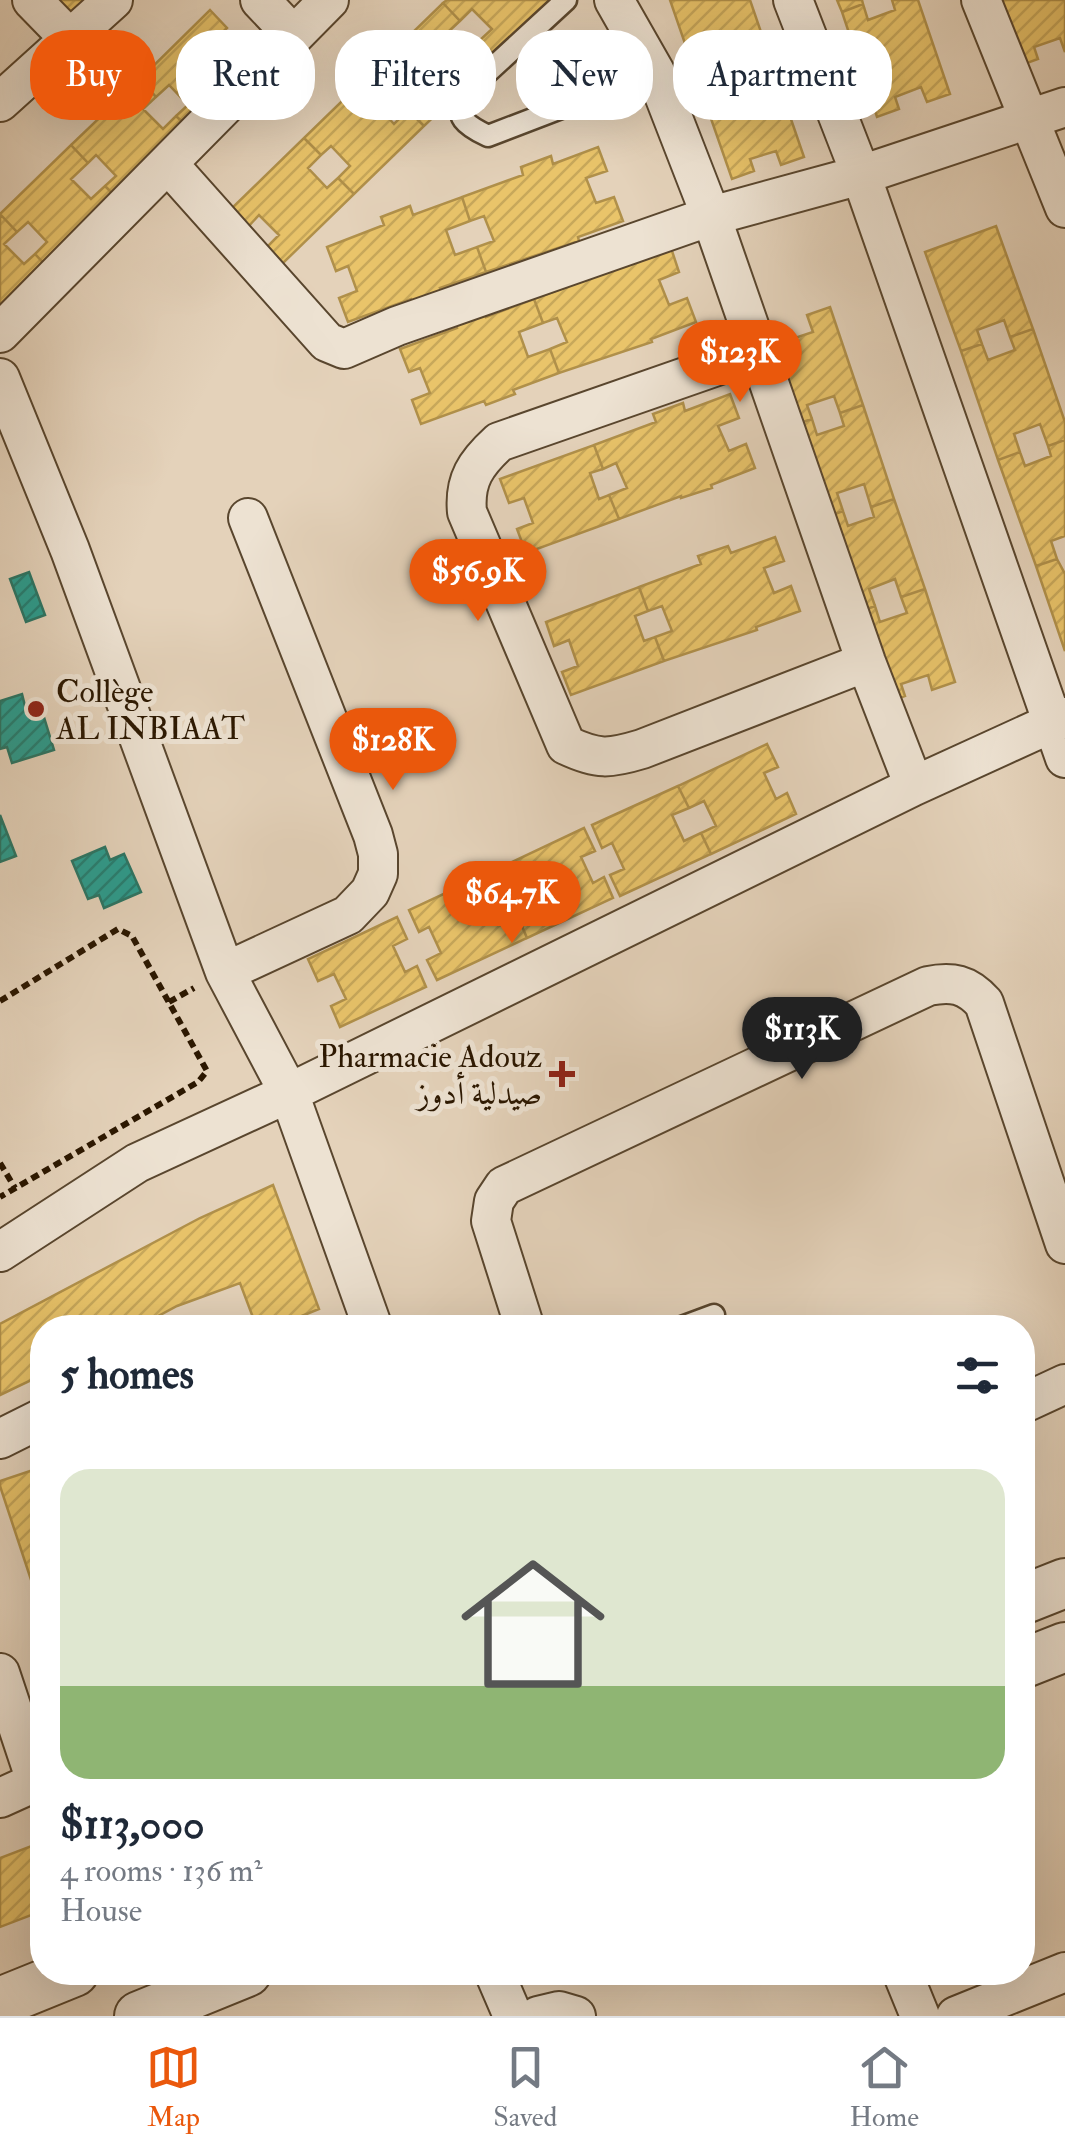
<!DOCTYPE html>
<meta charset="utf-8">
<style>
:root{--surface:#fff;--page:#f6f6f7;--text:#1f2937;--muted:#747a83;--line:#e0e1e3;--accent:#ea580c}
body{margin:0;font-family:"IM FELL Double Pica",Amiri,serif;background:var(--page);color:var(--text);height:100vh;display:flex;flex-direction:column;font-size:38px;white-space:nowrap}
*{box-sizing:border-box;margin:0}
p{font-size:32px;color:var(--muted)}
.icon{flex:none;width:55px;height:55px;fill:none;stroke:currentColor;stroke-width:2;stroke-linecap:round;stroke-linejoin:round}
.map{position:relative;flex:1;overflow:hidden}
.details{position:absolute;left:30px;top:1315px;width:1005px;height:670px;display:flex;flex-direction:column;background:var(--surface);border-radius:40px;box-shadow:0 10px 40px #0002}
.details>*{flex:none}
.hud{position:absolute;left:30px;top:30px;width:1005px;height:90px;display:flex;gap:20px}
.price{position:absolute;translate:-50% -85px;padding:0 22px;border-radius:35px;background:var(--accent);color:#fff;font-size:32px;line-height:65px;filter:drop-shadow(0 2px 5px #0008)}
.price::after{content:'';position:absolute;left:50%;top:60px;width:30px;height:22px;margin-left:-15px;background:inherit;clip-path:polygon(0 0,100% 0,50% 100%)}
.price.selected{background:#222;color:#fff}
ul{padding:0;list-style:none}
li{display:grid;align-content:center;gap:20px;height:530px;padding:0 30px}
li+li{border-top:2px solid var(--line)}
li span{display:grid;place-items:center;height:310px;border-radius:30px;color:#555}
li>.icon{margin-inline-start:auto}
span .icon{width:180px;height:180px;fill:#fffc;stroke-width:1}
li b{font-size:42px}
h2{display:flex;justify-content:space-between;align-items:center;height:120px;padding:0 30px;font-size:42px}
.pill{padding:0 35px;border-radius:40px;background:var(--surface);box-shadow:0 10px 40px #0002;font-size:35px;line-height:90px}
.pill.selected{background:var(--accent);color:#fff}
.tabs{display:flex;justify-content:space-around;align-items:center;height:140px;border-top:2px solid var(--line);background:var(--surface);font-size:28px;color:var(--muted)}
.tabs a{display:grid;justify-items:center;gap:5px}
.tabs .selected{color:var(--accent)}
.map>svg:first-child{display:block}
</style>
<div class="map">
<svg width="1065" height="2016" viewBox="0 0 1065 2016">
<defs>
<pattern id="homes-hatch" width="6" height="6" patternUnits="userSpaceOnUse" patternTransform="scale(2.5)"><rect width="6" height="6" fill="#e9c46a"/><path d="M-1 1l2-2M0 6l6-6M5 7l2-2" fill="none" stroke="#c8a85a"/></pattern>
<pattern id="schools-hatch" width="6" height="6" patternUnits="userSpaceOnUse" patternTransform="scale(2.5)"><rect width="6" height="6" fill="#2a9d8f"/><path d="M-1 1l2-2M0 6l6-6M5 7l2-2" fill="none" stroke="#247f72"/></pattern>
</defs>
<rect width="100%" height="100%" fill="#e4d2ba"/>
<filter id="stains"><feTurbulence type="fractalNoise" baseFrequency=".002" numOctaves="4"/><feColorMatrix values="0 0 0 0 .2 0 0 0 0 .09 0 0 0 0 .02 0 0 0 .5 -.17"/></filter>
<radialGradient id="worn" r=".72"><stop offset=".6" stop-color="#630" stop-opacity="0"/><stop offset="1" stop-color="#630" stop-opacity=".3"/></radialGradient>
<!-- homes -->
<path fill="url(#homes-hatch)" stroke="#b0904a" stroke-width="2.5" d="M54,0h36l-14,22z
M447,0h107l-58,57 -16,-17 12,-11 -20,-20 -12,12 -17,-18z
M670,0h80l22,64 -23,8 -6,-17 -27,9 7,18 -22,8z
M837,0h25l1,4 -21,8z
M892,0h26l32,94 -23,8 -6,-15 -26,10 4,12 -22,8 -35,-105 21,-8 5,16 27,-10z
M993,0h72v52l-5,-14 -26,9 4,12 -22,8z
M443,3l17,18 -13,12 20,20 13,-13 16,17 -72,69 -16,-16 11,-10 -20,-21 -8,8 -16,-18z
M210,10l17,18 -11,11 19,19 10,-8 15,16 -67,66 -17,-16 12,-11 -19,-20 -13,12 -16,-18z
M772,64l32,93 -23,8 -5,-14 -26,8 4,12 -22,8 -31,-89 22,-8 5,16 27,-10 -6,-16z
M375,69l16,18 -16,16 19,21 14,-14 16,16 -70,68 -16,-16 12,-12 -19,-20 -10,9 -17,-17z
M140,79l16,18 -13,12 20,20 13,-13 17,16 -72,70 -16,-16 11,-10 -20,-21 -8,8 -17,-18z
M304,138l17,17 -13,13 19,20 11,-10 16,16 -71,69 -16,-16 12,-12 -20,-20 -12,13 -17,-18z
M71,145l17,18 -17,16 20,20 14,-13 16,16 -71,68 -15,-16 12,-12 -19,-20 -11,10 -17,-18z
M598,147l9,24 -21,7 10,25 18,-6 9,24 -45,16 1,4 -93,31 -9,-25 17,-6 -10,-25 -14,5 -8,-24 61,-22 -2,-8 30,-11 2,8z
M462,197l8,24 -24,9 9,25 22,-8 9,25 -46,16 2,4 -29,11 -2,-4 -63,23 -9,-24 18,-7 -9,-25 -12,5 -9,-24 57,-22 -3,-8 29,-11 3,9z
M0,214l17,18 -13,12 20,20 11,-10 15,16 -50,49z
M996,226l37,103 -23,8 -6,-17 -27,10 5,14 -21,7 -36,-99z
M671,248l8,24 -20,8 10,25 18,-7 9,24 -45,17 1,3 -93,31 -9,-24 17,-7 -10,-24 -14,5 -9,-24z
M534,299l9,24 -24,9 9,25 22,-8 9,24 -46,17 2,4 -29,11 -2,-4 -63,23 -9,-24 18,-7 -10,-25 -11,4 -9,-23 57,-21 -3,-9 29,-11 3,9z
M830,307l33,98 -23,8 -6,-17 -27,9 5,14 -22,7 -31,-94 22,-7 5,16 27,-9 -6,-17z
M1033,329l32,93v18l-17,6 -8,-22 -26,10 6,18 -22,8 -37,-109 21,-7 6,16 27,-10 -5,-13z
M730,394l9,24 -21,8 11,25 17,-7 9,24 -44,17 1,3 -31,10v-2l-62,23 -10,-24 18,-7 -11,-25 -13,6 -9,-24 62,-23 -3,-8 30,-11 2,8z
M863,405l31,94 -23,8 -7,-23 -27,9 6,18 -22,8 -31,-93 22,-7 5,16 27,-9 -4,-13z
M1065,440v96l-14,5 6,18 -21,7 -38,-106 22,-8 5,14 26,-10 -3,-10z
M594,445l9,24 -13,4 9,26 10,-4 10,24 -93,34 -9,-24 16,-6 -9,-25 -15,5 -9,-24z
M894,499l31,90 -24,8 -6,-18 -26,10 6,17 -21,8 -33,-95 22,-8 5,15 26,-9 -3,-10z
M775,537l9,24 -20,7 10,25 17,-7 9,25 -44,16 1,3 -93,31 -9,-24 17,-6 -10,-25 -14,5 -9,-24 62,-23 -3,-8 30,-10 3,7z
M1057,559l8,15v77l-29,-85z
M639,587l9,24 -13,5 9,25 11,-4 9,24 -93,34 -9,-23 16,-6 -9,-26 -15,6 -8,-24z
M925,589l30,93 -23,8 -4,-15 -27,9 4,12 -22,8 -29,-90 21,-8 5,16 27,-9 -6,-16z
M767,744l11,23 -14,6 12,26 11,-6 9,21 -85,40 -10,-21 15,-7 -12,-25 -15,7 -11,-22z
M678,786l11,22 -17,7 12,26 17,-8 10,21 -91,42 -10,-21 14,-6 -12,-26 -10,5 -10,-23z
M584,828l11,23 -14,6 12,26 11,-6 9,21 -86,40 -9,-21 15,-7 -12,-25 -15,7 -11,-22z
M495,870l11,22 -17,8 12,25 17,-8 9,21 -90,42 -10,-20 14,-7 -12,-26 -10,5 -10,-22z
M397,917l10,22 -14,7 12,26 12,-6 9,21 -86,40 -9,-21 15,-7 -12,-25 -16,7 -10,-22z
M273,1185l46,124 -47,19h-15l-17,-45 -63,23 -41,22h-94v47l-42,20v-71l200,-106z
M42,1467v146l-42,-127v-5z
M42,1842v69l-42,16v-69z"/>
<!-- schools -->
<path fill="url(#schools-hatch)" stroke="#2a7564" stroke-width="2.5" d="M29,572l16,43 -19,7 -16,-43z
M22,694l3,12 14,-5 15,49 -42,13 -5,-16 -7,2v-48z
M0,815l16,41 -16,6z
M105,847l5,13 14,-6 17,38 -37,16 -5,-13 -11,4 -16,-38z"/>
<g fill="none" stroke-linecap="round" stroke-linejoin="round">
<!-- service casing -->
<g stroke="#59462e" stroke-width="25">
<path id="service" d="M566,0l-101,93c-13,24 2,33 23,43l167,-64
M679,1328l35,-13"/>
</g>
<!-- minor casing -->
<g stroke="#59462e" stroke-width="42">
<path id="minor" d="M32,0l37,38
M260,0l33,35
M614,0l41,72 56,144 155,446 48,124
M793,0l68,175 204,583
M981,0l84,208
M0,102l113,-102
M169,165l158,177 17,7 53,-23 314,-110 150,-41 204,-68
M0,333l329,-333
M757,352l-258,90c-23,21 -35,38 -32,70l99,233c32,15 43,14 76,4l224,-87
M0,378l70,172 155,422 64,121 84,235
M225,972l123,-57 22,-23 8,-18v-20l-5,-19 -125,-317
M0,1252l137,-89 152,-70 625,-307 151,-69
M525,1328l-34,-107 3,-20 10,-15 424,-200c24,-5 39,-2 56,17l81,241
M1022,1404l43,-20
M0,1439l42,-21
M0,1673l36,108
M0,1798l42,-19
M494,1972l19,44
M902,1972l18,44
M538,2016l21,-5 17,5
M956,2016l109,-44"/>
</g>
<!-- tertiary casing -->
<g stroke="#59462e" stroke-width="52">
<path id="tertiary" d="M1022,1600l43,-17
M1022,1664l43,-17
M0,2002l74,-30
M139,2016l108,-44"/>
</g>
<!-- path -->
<path stroke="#2b1700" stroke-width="6" stroke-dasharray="8 5" stroke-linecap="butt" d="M0,1001l118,-72 14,7 75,135 -9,11 -198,115
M169,1002l25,-14
M0,1163l15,25"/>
<!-- service -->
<use href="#service" stroke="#ede2d2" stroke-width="20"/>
<!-- minor -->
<use href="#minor" stroke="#ede2d2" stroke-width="38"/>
<!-- tertiary -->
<use href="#tertiary" stroke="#ede2d2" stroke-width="48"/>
</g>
<!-- markers -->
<g fill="#8f2418" stroke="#ede2d2" stroke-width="4">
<circle cx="36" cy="709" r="10"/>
<path d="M557 1059h10v10h10v10h-10v10h-10v-10h-10v-10h10z"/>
</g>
<g text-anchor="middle" stroke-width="10" stroke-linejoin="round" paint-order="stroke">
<!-- poi labels -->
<g font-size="32" fill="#2b1700" stroke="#ede2d2" text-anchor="start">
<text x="56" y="702">Collège<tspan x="56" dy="37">AL INBIAAT</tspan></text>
<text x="542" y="1067" text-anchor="end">Pharmacie Adouz<tspan x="542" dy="37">صيدلية أدوز</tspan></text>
</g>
</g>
<rect width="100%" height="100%" filter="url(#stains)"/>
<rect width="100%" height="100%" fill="url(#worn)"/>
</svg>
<b class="price" style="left:740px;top:405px">$123K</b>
<b class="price" style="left:478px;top:624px">$56.9K</b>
<b class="price" style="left:393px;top:793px">$128K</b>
<b class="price" style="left:512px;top:946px">$64.7K</b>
<b class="price selected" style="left:802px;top:1082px">$113K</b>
<div class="hud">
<a class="pill selected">Buy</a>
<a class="pill">Rent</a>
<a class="pill">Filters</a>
<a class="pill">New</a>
<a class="pill">Apartment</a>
</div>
<section class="details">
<h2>5 homes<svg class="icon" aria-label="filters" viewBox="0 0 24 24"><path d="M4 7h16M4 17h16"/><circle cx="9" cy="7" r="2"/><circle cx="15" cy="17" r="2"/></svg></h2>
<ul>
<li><span style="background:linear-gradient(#dfe7d0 70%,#8fb573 0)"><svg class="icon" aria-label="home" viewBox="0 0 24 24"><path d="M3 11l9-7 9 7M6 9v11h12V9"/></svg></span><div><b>$113,000</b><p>4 rooms · 136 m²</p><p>House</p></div></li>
</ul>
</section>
</div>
<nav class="tabs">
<a class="selected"><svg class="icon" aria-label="map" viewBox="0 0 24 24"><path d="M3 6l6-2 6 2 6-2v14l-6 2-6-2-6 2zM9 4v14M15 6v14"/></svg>Map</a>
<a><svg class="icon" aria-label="saved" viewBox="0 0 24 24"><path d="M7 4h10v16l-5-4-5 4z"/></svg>Saved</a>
<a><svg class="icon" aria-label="home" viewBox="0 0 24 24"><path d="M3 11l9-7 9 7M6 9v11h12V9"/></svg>Home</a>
</nav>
